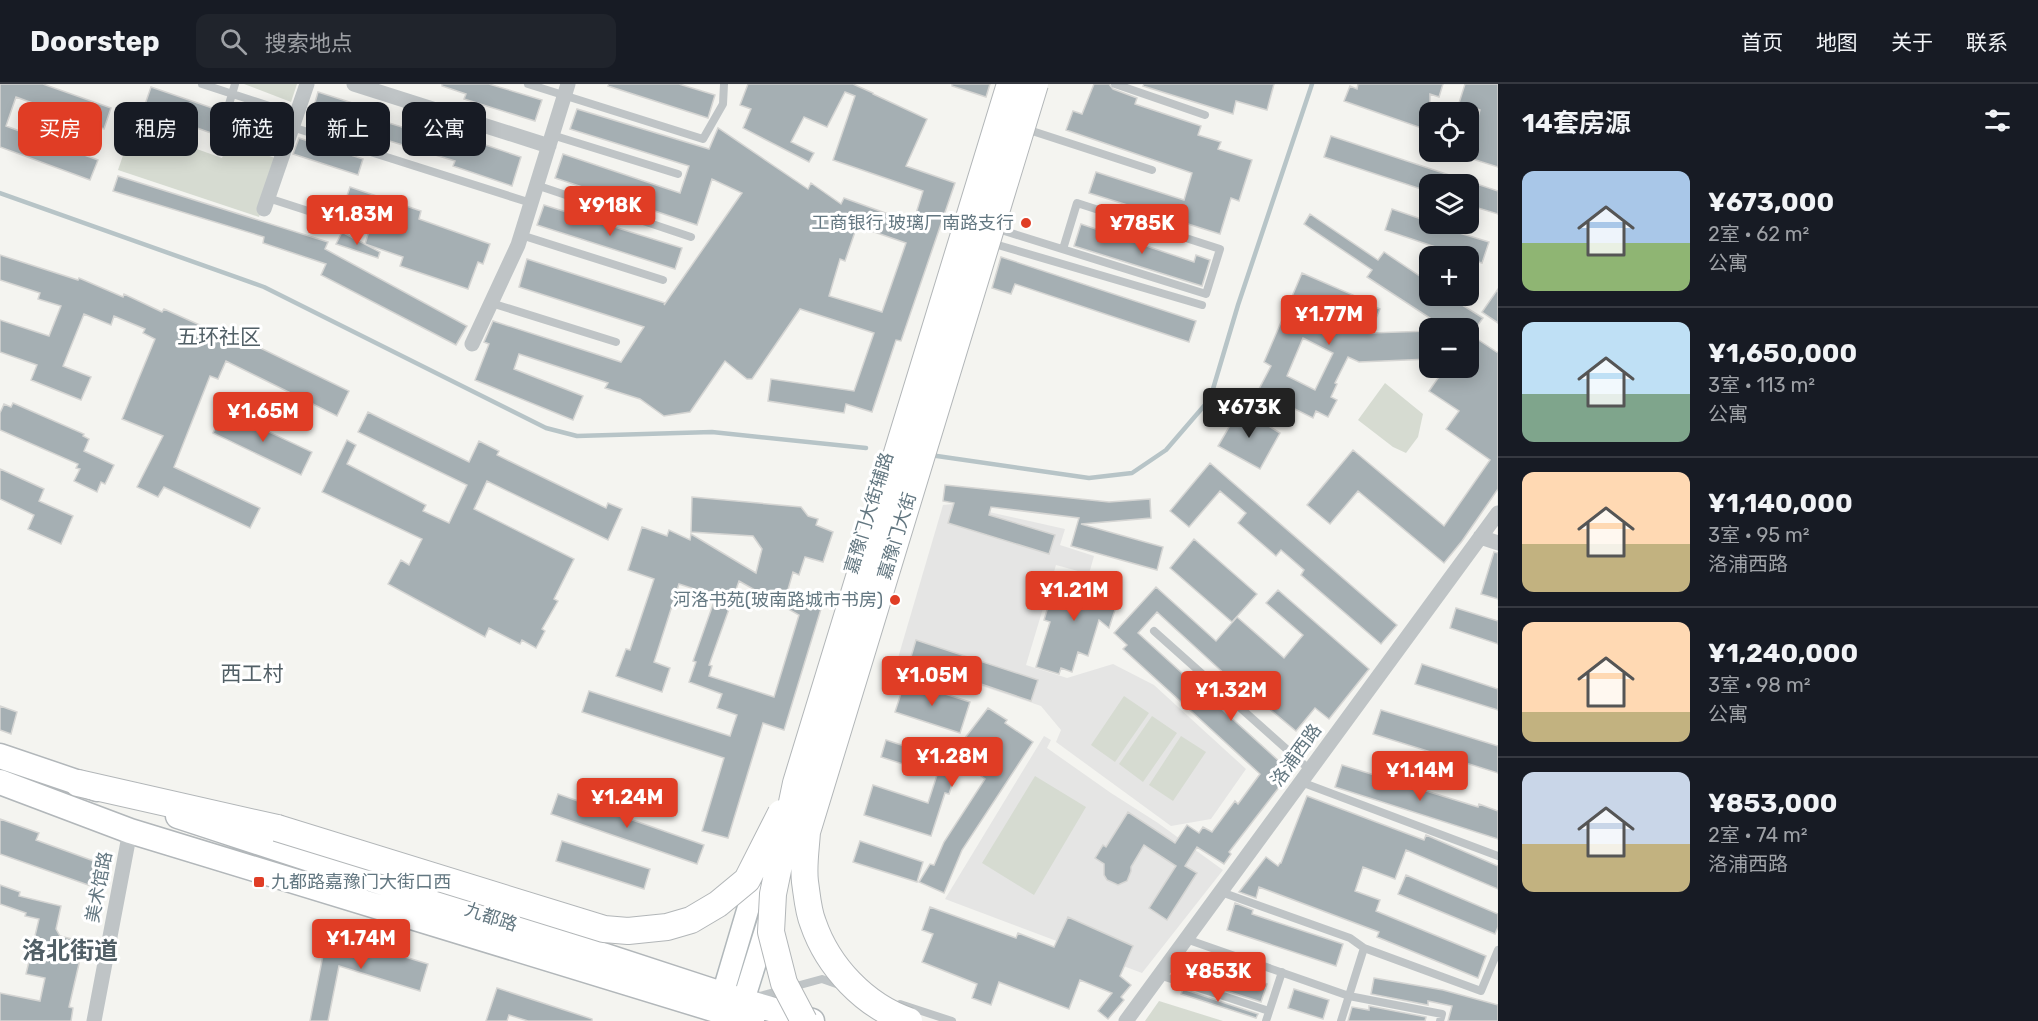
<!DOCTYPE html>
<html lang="zh">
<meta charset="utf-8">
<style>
:root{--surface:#171b24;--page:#20242c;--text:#f1f3f6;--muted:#9ea1a6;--line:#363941;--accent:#e03d25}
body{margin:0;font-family:Rubik,"Noto Sans SC",sans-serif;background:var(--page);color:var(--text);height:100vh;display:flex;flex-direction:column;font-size:22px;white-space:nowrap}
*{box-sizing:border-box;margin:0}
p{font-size:20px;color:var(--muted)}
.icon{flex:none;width:33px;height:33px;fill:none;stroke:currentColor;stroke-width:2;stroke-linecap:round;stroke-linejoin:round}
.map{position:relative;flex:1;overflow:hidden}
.side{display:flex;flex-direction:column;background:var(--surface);width:540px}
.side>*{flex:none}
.top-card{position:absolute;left:18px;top:18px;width:570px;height:54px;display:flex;gap:12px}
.buttons{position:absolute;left:1419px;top:18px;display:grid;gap:12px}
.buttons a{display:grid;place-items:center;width:60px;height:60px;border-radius:12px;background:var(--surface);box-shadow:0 3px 15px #0003;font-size:30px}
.price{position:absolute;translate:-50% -51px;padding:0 14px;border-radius:6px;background:var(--accent);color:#fff;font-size:20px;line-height:39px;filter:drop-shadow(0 2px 3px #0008)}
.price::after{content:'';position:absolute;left:50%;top:36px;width:18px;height:14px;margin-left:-9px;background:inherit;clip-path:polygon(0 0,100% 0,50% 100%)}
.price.current{background:#222;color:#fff}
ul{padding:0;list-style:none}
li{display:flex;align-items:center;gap:18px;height:150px;padding:0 24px}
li+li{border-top:2px solid var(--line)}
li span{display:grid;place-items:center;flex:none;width:168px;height:120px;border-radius:12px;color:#555}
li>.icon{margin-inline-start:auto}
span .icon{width:72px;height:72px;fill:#fffc;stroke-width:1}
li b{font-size:26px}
h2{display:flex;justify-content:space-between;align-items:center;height:72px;padding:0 24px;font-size:26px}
.chip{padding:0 21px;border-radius:12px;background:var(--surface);box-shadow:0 3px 15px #0003;font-size:21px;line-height:54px}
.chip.current{background:var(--accent);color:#fff}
header{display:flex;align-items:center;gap:36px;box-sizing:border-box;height:84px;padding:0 30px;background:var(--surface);border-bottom:2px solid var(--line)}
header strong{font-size:28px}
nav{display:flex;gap:33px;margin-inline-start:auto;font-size:21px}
.search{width:420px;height:54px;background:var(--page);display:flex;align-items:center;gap:15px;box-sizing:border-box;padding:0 21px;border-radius:12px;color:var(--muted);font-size:22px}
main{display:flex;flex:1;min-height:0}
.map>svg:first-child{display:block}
</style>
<header>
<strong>Doorstep</strong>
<div class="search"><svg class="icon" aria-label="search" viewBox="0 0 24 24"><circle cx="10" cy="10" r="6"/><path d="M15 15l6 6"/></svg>搜索地点</div>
<nav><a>首页</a><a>地图</a><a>关于</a><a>联系</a></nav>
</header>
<main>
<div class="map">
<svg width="1498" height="937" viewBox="0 0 1498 937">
<rect width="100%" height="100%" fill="#f4f4f0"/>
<!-- built -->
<path fill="#e5e5e4" d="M953,420l112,25 -5,16 34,11 -5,18 -33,-9 -30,100 41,13 46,-14 41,21 92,84 -35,50 -40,7 -115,-84 5,-12 -20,-24 -143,-48 45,-153z
M1044,652l7,4 -4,8 64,45 47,30 65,47 -81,103 -197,-74z"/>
<!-- green -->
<path fill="#d6dbd1" d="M244,0h53l-6,18z
M129,54l44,14 4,-10 45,16 6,-16 50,17 -19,58 -141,-47z
M1385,299l38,31 -5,23 -12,16 -13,-6 -35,-27z
M1124,612l25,17 -34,49 -24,-17z
M1152,632l25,17 -34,49 -24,-18z
M1181,652l25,16 -33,49 -24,-16z
M1035,692l51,31 -52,88 -52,-32z
M1159,917l64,20h-78z"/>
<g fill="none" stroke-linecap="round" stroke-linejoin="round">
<!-- stream -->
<path stroke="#b7c4c7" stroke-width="4.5" d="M0,109l264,94 282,141 31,8 135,-4 154,16
M930,371l159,23 43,-5 34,-23 44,-51 28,-94 74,-221"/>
</g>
<!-- building -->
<path fill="#a5afb3" stroke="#d5d5d3" stroke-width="1.5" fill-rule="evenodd" d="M0,0h43l68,24 -7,21 -88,-32 -10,29 92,34 -8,20 -90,-33z
M442,0h47l53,16 -7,21 -71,-22 2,-5 -24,-8z
M609,0h70l36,11 -7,23 -100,-32z
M748,0h105l20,9v1l54,25 -21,47 49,17 -54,158 -5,-1 -24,72 -26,-8 -2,9 -76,-12 3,-22 83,12 20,-58 -74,-24 -48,70h-5l-22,-18 -35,51 -26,4 -24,-17 -35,-11 3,-5 -89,-29 -5,15 69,27 -10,24 -98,-40 14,-36 -5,-2 9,-21 128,41 23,-35 -125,-40 8,-28 138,44 -1,2 78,-112 -30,-14 -15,46 -142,-47 8,-24 117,39 9,-27 -119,-37 7,-20 132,40 9,-21 90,61 3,-6 30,21 3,-6 69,25 10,-32 -90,-31 22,-64 -10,-4 -18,35 -23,-10 -13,25 23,11 -5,9 -66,-34 8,-19 -11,-4zM857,142l49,17 -24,69 -53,-16 11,-37 5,2z
M952,0h38l-4,13 -34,-11z
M1094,0h15l4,5 24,9 -2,6 66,22 -3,9 23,7 -3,7 34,11 -13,41 -8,-3 -11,36 -131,-41 7,-21 88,28 8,-27 -126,-43 7,-19 9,3z
M1144,0h130l-7,26 -31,-9 -3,13 -90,-28z
M1358,0h85l-4,13 -9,-3v37l-86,-30 6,-15 7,3z
M1465,0h33v83l-32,-10 14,-47 -21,-7z
M151,3l70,24 -7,23 -37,-13 -8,25 -38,-11 4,-14 4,1z
M318,8l44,14 -2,8 100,31 2,-8 59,20 -9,29 -59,-20 2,-5 -144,-44z
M232,31l48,15 -8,23 -46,-15z
M1331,52l167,55v23l-30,-9v-21h-38v8l-106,-35z
M299,54l64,21 -5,16 -65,-21z
M118,92l210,66 -3,7 142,77 -11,19 -135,-70 5,-11 -63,-21 1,-6 -151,-46z
M350,103l71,24 -2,8 71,25 -7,20 -5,-2 -10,27 -68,-23 3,-9 -38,-13 8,-26 -30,-10z
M544,121l138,43 -7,21 -138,-44z
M1392,125l38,13v2l59,18 -7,21 -14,-4v-3h-6l-77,-26z
M1310,130l68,46 6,-8 46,31v13h18l35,22 -7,10h-31l-78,-51 5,-7 -68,-46z
M1081,140l113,38 2,-7 14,5 -8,26 -128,-40z
M342,148l38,20 -2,6 -42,-14z
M0,171l78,25 1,-2 44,19 1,-3 38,18 2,-3 49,22 2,-5 134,65 -12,25 -111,-55 -8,18 -8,-3 -36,91 86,41 -10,20 -86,-41 -6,10 -21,-10 26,-51 -41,-17 33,-80 -12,-6 2,-4 -31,-13 -3,9 -27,-11 -21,52 28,11 -10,23 -50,-20 6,-15 -37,-13v-32l49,16 12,-30 -23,-7 2,-6 -40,-13z
M1001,173l195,64 -7,21 -174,-58 -4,10 -19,-6z
M1302,189l58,25 -1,2 21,9 -10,24 60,-2v28l-71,3 -11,-5 -13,26 2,1 -6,13 6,3 -9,17 -12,-6 -3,7 -55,-27 13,-25 -7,-4zM1303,254l30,15 -18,37 -28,-14z
M1498,205v34l-16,-11z
M1468,249l30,20v136l-36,52 -18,22 -86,-72 -28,33 -23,-19 46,-55 91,76 46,-66 -44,-31 13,-18 -30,-20 16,-23h23z
M13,319l71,31 -1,2 6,3 -5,12 30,14 -9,19 -4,-2 -4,10 -23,-11 6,-12 -4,-1 2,-4 -78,-34v-17l4,-9 7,3z
M1240,324l40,25 -20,36 -42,-23z
M224,327l88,41 -11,23 -88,-42z
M368,328l101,50 10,-21 20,10 -2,4 109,53 2,-5 14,6 -14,31 -121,-59 -13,28 100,50 -20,40 4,2 -16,28 3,2 -9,17 -14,-8 -2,4 -31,-16 -4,9 -97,-53 13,-24 8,5 13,-26 -100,-47 25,-52 9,5 -9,19 79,41 -3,6 26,12 18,-38 -109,-53z
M1210,379l187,162 -16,19 -80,-69 3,-5 -23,-20 -5,6 -38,-33 8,-10 -26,-22 -31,36 -19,-16z
M0,385l44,20 -5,12 34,15 -12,28 -33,-15 6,-14 -34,-16z
M945,401l164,17 41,-3 1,19 -70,6 82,23 -6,23 -86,-24 8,-28 -88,-11 -2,8 66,20 -6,19 -101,-31 6,-20 -11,-2z
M692,413l109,10 7,9 10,3 -2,6 17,7 -10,30 -18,-5 -6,18 -6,-3 -6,21 18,11 16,5 -37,121 -21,-7 -35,115 -26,-7 22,-73 -142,-46 7,-21 141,45 7,-21 -20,-7 5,-14 -33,-12 7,-20 -3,-1 23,-65 -37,-12 -25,78 16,6 -8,24 -46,-16 10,-27 4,1 24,-71 -26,-9 14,-43 25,9 2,-6 21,10 1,-6 65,39 6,-24 -9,-13 -62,-4zM739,497l60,34 -25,82 -65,-21 3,-10 -3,-1z
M1194,455l63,55 -25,28 -62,-54z
M1494,468l4,1v46l-17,-5z
M1058,490l62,21 -11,33 -10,-8 -11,36 -10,-4 -6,20 -11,-4 -2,6 -23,-7 14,-45 -6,-2z
M1156,503l60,54 21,-24 47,41 19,-23 -37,-32 12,-13 91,79 -40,50 -14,-11 -19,23 -53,-44 -2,2 -84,-77 -19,21 153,139 -62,80 2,2 -7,10 -27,-17 -12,19 12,7 -30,47 -18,-12 27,-42 -32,-21 -13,22v4l-4,10 -9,4 -11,-5 -3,-5v-11l-9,-6 8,-13 3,2 22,-35 47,31 12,-18 12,8 4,-6 9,5 23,-31 3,3 22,-30 -137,-125 4,-4 -13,-12z
M1456,524l42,13v23l-48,-16z
M916,556l122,40 -7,21 -121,-41z
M1422,580l76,25v21l-83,-26z
M905,597l65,21 -10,31 -65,-21z
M0,622l17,6 -6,22 -11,-4z
M988,624l19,12 -2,3 28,19 -71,108 -18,43 -25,-11 11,-18 4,1 10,-23 41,-63 -25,-19 -11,34 -4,-1 -14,43 -67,-21 9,-30 55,18 9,-28 -56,-18 5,-17 62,20z
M1381,626l117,36v27l-125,-39z
M1342,681l136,42 1,-3 19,7v28l-163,-52z
M558,710l146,51 -7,19 -146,-50z
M1307,712l117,44 2,-5 72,31v23l-92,-39 -11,29 -32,-12 -8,24 25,9 -4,11 110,45 -8,22 -101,-41 2,-5 -120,-45 -3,11 -17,-6 27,-35 12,9 2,-3h1z
M0,735l39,14 -3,7 66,24 -8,23 -94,-33z
M562,757l88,28 -6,20 -88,-28z
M860,757l63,21 -6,20 -64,-20z
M1406,791l92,39v13l-3,7 -97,-40z
M0,801l20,7 -1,4 42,10 -5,23 4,7 24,6 -15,65 4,1 -2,13h-71v-28l40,8 5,-23 -19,-4 13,-55 -14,-3 1,-3 -26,-9z
M1235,819l18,7 -1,4 91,30 -7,22 -109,-36z
M930,823l86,31 2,-5 36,14 14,-30 65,29 -13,30 11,9 -10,12 3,3 -16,19 -10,-8 14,-18 -32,-13 -11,29 -70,-27 -8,23 -19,-7 5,-14 -55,-22 11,-28 -11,-4z
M327,851l17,3 84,26 -8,27 -81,-25 -11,55h-18z
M1192,875l75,25 -6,18 -75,-24z
M1374,894l69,12 55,15v16h-50l4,-15 -24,-5v4l-57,-11z
M497,904l95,31v2h-64l-19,-6 -2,6h-21z
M1183,905l75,25 -2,4 -75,-24z
M1294,905l35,11 -6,19 -35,-11z
M1369,922l57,11 -1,4h-77l4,-14 17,3z"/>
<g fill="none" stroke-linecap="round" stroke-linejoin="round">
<!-- secondary casing -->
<g stroke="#b1b8bb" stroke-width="24">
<path id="secondary" d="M718,926l43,-145
M739,931l30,-96"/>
</g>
<!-- primary casing -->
<g stroke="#b2b7ba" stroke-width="27">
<path id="primary" d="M0,672l97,33
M0,698l130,49 622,190
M178,732l565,185 69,20"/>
</g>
<!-- trunk casing -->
<g stroke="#b2b6b8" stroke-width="28">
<path id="trunk" d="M78,699l199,45"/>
</g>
<!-- service -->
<path stroke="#bfc4c6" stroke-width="8" d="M202,0l95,31
M528,0l175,55 20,-35 1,-20
M1115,0l90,31
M292,43l239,76
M1026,45l126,41
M552,51l126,39
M216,64l19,-64
M536,101l155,52
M268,114l62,20
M995,144l211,66 14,-45 -143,-46 -14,46
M521,151l142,45
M991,159l211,62
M491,219l125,39
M1154,547l156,139
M1301,698l197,74
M1221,808l129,46 14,10
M1186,855l163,57 93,18 -2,7
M1159,891l110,36
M756,913l66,-18 20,7
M900,920l52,17
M1266,937l16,-49
M1341,937l23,-73 117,43 17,-41"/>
<!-- minor -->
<path stroke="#bfc4c6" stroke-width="15" d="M354,0l195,62
M264,125l43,-125
M472,260l46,-99 50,-161
M1480,453l18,6
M94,937l36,-190
M1126,937l372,-508"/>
<!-- secondary -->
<use href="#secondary" stroke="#fff" stroke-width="21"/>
<!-- primary -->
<use href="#primary" stroke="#fff" stroke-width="24"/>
<!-- trunk -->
<use href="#trunk" stroke="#fff" stroke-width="26"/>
<!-- trunk-bridge casing -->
<g stroke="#b2b6b8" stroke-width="28" stroke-linecap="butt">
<path id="trunk-bridge" d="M277,744l327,101 24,2 39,-4 24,-7 27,-16 29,-24 34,-67
M804,937l-20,-38 -13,-51 2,-38 23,-111 214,-699
M909,937c-44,-15 -81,-54 -96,-98 -5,-12 -6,-28 -8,-41 -2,-16 1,-34 2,-50l228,-748"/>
</g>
<!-- trunk-bridge -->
<use href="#trunk-bridge" stroke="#fff" stroke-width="26"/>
</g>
<!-- markers -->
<g fill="#e03d25" stroke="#fff" stroke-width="2">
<circle cx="1026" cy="139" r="6"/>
<circle cx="895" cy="516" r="6"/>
<rect x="253" y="792" width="12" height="12" rx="3"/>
</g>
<g text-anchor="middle" stroke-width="6" stroke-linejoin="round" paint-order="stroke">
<!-- poi labels -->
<g font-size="18" fill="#637781" stroke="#fff" text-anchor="end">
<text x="1014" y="145">工商银行 玻璃厂南路支行</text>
<text x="883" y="522">河洛书苑(玻南路城市书房)</text>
<text x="271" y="804" text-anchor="start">九都路嘉豫门大街口西</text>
</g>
<!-- street labels -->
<g font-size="18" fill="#637781" stroke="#fff">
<text transform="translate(869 429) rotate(-73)" y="6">嘉豫门大街辅路</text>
<text transform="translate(897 452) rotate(-73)" y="6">嘉豫门大街</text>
<text transform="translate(1296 671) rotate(-54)" y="6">洛浦西路</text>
<text transform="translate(99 803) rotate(-79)" y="6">美术馆路</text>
<text transform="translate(491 833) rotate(18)" y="6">九都路</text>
</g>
<!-- quarter labels -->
<g font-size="21" fill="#515f66" stroke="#fff">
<text x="219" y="260">五环社区</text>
<text x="252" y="597">西工村</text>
</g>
<!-- district labels -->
<g font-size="24" font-weight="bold" fill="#515f66" stroke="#fff">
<text x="70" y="875">洛北街道</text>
</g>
</g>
</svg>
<div class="buttons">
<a><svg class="icon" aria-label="locate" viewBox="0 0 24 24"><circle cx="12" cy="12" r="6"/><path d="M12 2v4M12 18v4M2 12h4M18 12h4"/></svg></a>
<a><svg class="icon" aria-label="layers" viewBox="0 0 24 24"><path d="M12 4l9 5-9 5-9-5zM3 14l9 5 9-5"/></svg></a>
<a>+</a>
<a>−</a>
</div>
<b class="price" style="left:610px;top:153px">¥918K</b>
<b class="price" style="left:357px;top:162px">¥1.83M</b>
<b class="price" style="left:1142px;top:171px">¥785K</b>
<b class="price" style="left:1329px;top:262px">¥1.77M</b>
<b class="price current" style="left:1249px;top:355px">¥673K</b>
<b class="price" style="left:263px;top:359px">¥1.65M</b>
<b class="price" style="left:1074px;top:538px">¥1.21M</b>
<b class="price" style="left:932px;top:623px">¥1.05M</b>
<b class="price" style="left:1231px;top:638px">¥1.32M</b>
<b class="price" style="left:952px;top:704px">¥1.28M</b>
<b class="price" style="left:1420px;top:718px">¥1.14M</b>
<b class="price" style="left:627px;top:745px">¥1.24M</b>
<b class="price" style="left:361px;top:886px">¥1.74M</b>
<b class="price" style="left:1218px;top:919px">¥853K</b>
<div class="top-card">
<a class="chip current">买房</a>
<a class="chip">租房</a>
<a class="chip">筛选</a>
<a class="chip">新上</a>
<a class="chip">公寓</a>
</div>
</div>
<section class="side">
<h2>14套房源<svg class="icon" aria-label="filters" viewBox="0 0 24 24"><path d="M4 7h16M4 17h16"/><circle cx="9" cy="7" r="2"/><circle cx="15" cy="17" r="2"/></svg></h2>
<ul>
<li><span style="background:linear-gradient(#a9c7e8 60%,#8fb573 0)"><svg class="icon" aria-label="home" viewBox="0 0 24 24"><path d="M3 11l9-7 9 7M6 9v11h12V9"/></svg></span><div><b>¥673,000</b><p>2室 · 62 m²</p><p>公寓</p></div></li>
<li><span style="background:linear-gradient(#bfe0f5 60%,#7fa58c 0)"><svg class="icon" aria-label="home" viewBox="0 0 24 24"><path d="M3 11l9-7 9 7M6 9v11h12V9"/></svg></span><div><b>¥1,650,000</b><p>3室 · 113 m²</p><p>公寓</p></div></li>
<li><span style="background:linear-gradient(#ffd9b3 60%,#c2b280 0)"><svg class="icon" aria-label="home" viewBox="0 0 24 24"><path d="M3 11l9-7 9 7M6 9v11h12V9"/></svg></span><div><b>¥1,140,000</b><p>3室 · 95 m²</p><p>洛浦西路</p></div></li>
<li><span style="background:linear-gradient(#ffd9b3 75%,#c2b280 0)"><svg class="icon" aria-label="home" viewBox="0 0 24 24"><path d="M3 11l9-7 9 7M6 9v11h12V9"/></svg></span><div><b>¥1,240,000</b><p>3室 · 98 m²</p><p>公寓</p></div></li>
<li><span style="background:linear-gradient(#c9d6e8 60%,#c2b280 0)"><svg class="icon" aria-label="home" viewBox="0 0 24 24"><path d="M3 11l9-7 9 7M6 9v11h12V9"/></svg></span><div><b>¥853,000</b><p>2室 · 74 m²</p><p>洛浦西路</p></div></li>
</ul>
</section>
</main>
